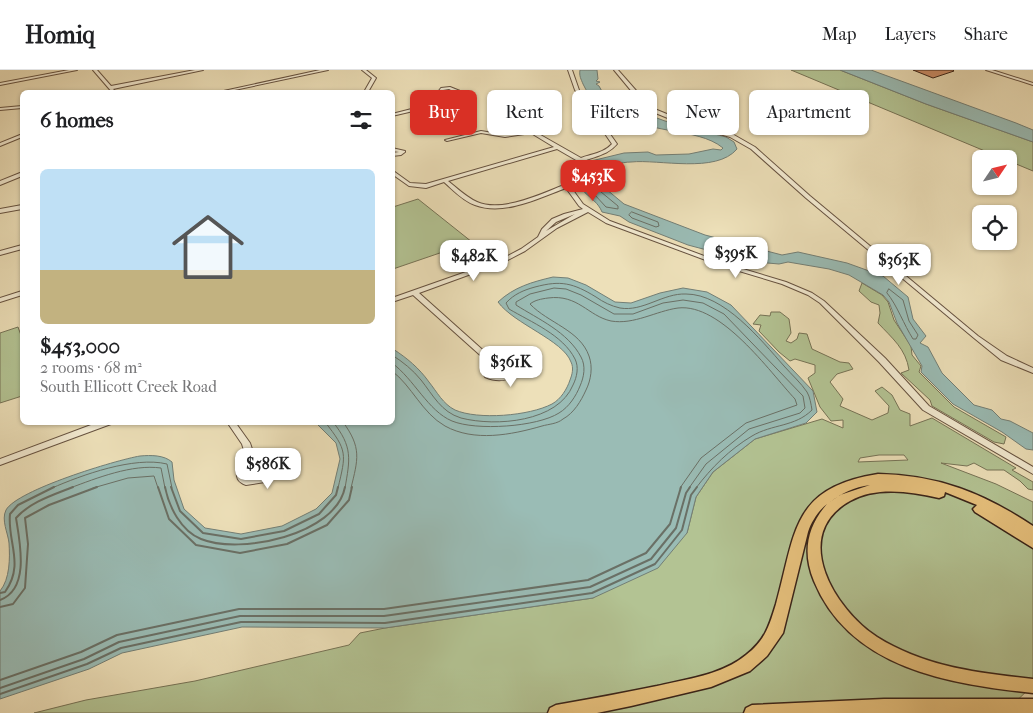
<!DOCTYPE html>
<meta charset="utf-8">
<style>
:root{--surface:#fff;--page:#f2f2f2;--text:#202124;--muted:#757577;--line:#e0e0e0;--accent:#d93025}
body{margin:0;font-family:"IM FELL French Canon",serif;background:var(--page);color:var(--text);height:100vh;display:flex;flex-direction:column;font-size:19px;white-space:nowrap}
*{box-sizing:border-box;margin:0}
p{font-size:16px;color:var(--muted)}
.icon{flex:none;width:28px;height:28px;fill:none;stroke:currentColor;stroke-width:2;stroke-linecap:round;stroke-linejoin:round}
.map{position:relative;flex:1;overflow:hidden}
.details{position:absolute;left:20px;top:20px;width:375px;height:335px;display:flex;flex-direction:column;background:var(--surface);border-radius:8px;box-shadow:0 1px 4px #0004}
.details>*{flex:none}
.banner{position:absolute;left:410px;top:20px;width:475px;height:45px;display:flex;gap:10px}
.needle{width:32px;rotate:55deg}
.fabs{position:absolute;left:972px;top:80px;display:grid;gap:10px}
.fabs a{display:grid;place-items:center;width:45px;height:45px;border-radius:8px;background:var(--surface);box-shadow:0 1px 4px #0004;font-size:25px}
.price{position:absolute;translate:-50% -42px;padding:0 11px;border-radius:10px;background:#fff;color:#222;font-size:16px;line-height:32px;filter:drop-shadow(0 1px 2px #0008)}
.price::after{content:'';position:absolute;left:50%;top:30px;width:15px;height:11px;margin-left:-8px;background:inherit;clip-path:polygon(0 0,100% 0,50% 100%)}
.price.on{background:var(--accent);color:#fff}
ul{padding:0;list-style:none}
li{display:grid;align-content:center;gap:10px;height:265px;padding:0 20px}
li+li{border-top:1px solid var(--line)}
li span{display:grid;place-items:center;height:155px;border-radius:8px;color:#555}
li>.icon{margin-inline-start:auto}
span .icon{width:90px;height:90px;fill:#fffc;stroke-width:1}
li b{font-size:21px}
h2{display:flex;justify-content:space-between;align-items:center;height:60px;padding:0 20px;font-size:21px}
.tag{padding:0 18px;border-radius:8px;background:var(--surface);box-shadow:0 1px 4px #0004;font-size:18px;line-height:45px}
.tag.on{background:var(--accent);color:#fff}
header{display:flex;align-items:center;gap:30px;box-sizing:border-box;height:70px;padding:0 25px;background:var(--surface);border-bottom:1px solid var(--line)}
header strong{font-size:24px}
nav{display:flex;gap:28px;margin-inline-start:auto;font-size:18px}
.map>svg:first-child{display:block}
</style>
<header>
<strong>Homiq</strong>
<nav><a>Map</a><a>Layers</a><a>Share</a></nav>
</header>
<div class="map">
<svg width="1033" height="643" viewBox="0 0 1033 643">
<rect width="100%" height="100%" fill="#ede0b9"/>
<filter id="stains"><feTurbulence type="fractalNoise" baseFrequency=".004" numOctaves="4"/><feColorMatrix values="0 0 0 0 .2 0 0 0 0 .09 0 0 0 0 .02 0 0 0 .5 -.17"/></filter>
<radialGradient id="worn" r=".72"><stop offset=".6" stop-color="#630" stop-opacity="0"/><stop offset="1" stop-color="#630" stop-opacity=".3"/></radialGradient>
<!-- green -->
<path fill="#b3c393" stroke="#767356" fill-rule="evenodd" d="M791,0h49l86,34 107,38v29l-24,-10v-2h-5z
M418,129l54,43 -79,27v-62z
M862,213l20,12 6,7 6,18 17,26 1,9 9,11 -2,6 35,35 52,30 -2,7 -10,-2 -62,-36 -2,-6 -29,-27 8,-3c-3,-21 -17,-32 -31,-47l2,-10 -1,-8 -8,-3 -12,-11z
M771,242h9l9,7 2,14 -5,8 5,2 6,-4 2,-6 8,1 5,15 28,13 9,1 4,6 -16,5 -7,8 13,17 -3,7 32,14 16,-7 1,-7 -14,-15 7,-4 10,8 8,15 10,4v12l22,-8 84,50 -4,2 21,12v8l-5,-1 -8,-8 -16,-11h-17l-13,-7 -7,3 -26,-3 55,21 37,18v183l-29,28h-970l52,-13 109,-19 154,-36 11,-12 25,-5 208,-30 94,-65 9,-36 17,-25 42,-33 67,-20 21,9v-8l-12,1 -11,-14 -12,-29 7,-5v-8l-20,-6 -5,2 -11,-9 -20,-21 2,-6 -8,-1 7,-9 10,1zM879,385h25l4,5 -50,2 2,-4z
M18,257l4,11v58l-22,7v-70z"/>
<!-- water -->
<path fill="#9abcb5" stroke="#737f76" d="M580,0h17l1,9 -2,2 4,1 -4,2 3,2 5,9 23,12 38,14 61,16 8,5 3,7c-21,25 -78,10 -106,13 -10,0 -20,4 -30,7l-1,15 24,20 81,31 77,20 16,-3 49,11 36,13 25,21 5,22 13,17 -6,7 8,4 14,26 32,32 18,5 9,9 9,2 23,12v17l-7,-1 -24,-17 -49,-28 -32,-32 1,-6 -25,-43 -8,-21 -6,-7 -34,-20 -20,-6 -41,-7 -9,2 -23,-2 -23,-5 -45,-12 -59,-23 -9,-6 -18,-4c-7,-18 -31,-19 -23,-44l12,-7 33,-8 24,-1 8,3 33,-1 24,-5 8,1 2,-2c-13,-11 -34,-14 -50,-17 -30,-5 -77,-17 -90,-47 -2,-5 -4,-8 -3,-14z
M840,0h31l145,53 17,7v12l-107,-38z
M553,207l15,1 18,7 29,17 16,1 29,-10 23,-5 24,4 24,13 82,86 4,21 -11,11 -51,16 -42,33 -17,25 -9,36 -29,35 -65,30 -208,30 -143,-1 -120,26 -33,16 -89,30v-108c10,-12 10,-33 9,-48 -1,-10 -8,-23 -3,-33 11,-20 110,-50 134,-54 11,-1 24,-1 32,6l2,18 10,29 21,19 36,6 41,-8 34,-17 16,-16 8,-34 -4,-16 -20,-20 76,-1 1,-73c14,9 26,19 36,33 8,10 14,22 26,28 23,10 74,6 97,-6 9,-5 15,-15 18,-24 2,-5 4,-12 1,-18 -8,-22 -57,-38 -73,-60 16,-15 34,-20 55,-25z"/>
<g fill="none" stroke-linecap="round" stroke-linejoin="round">
<!-- shore-far1 -->
<path stroke="#6a7066" stroke-width="1" d="M592,96l3,2v19l23,19v3l-12,-2 -23,-25c-1,-8 3,-11 9,-16z
M632,142l26,10 1,4 -3,1 -24,-9 -3,-3z
M889,219l14,11 6,21 9,14 -2,4h-3c-9,-14 -16,-34 -26,-46z
M392,285c11,7 21,15 29,25 12,15 20,32 40,38 35,9 97,4 112,-33 4,-8 6,-18 2,-26 -12,-24 -44,-37 -66,-50l-3,-6c8,-9 18,-13 29,-16 26,-7 38,-4 61,10 7,5 15,9 24,11 23,4 43,-15 66,-14 38,0 75,46 98,72 8,9 17,17 23,26 3,5 4,12 5,18 -17,17 -40,14 -60,26 -22,13 -41,32 -56,52
M392,293c22,16 36,48 60,58 24,10 85,6 107,-8 10,-6 17,-17 21,-27 4,-9 6,-20 1,-29 -13,-25 -43,-38 -65,-52v-3l14,-8 24,-6 12,1 15,6 33,19h19l30,-11 20,-3 20,3 21,11 79,82 2,12 -5,5 -51,16 -43,35 -17,24
M392,301c20,15 30,42 53,55 29,16 66,9 97,0 7,-2 15,-2 21,-7 11,-6 18,-18 23,-29 5,-10 7,-23 3,-34 -9,-26 -41,-33 -59,-52 5,-4 11,-5 18,-6 30,-4 40,18 63,23 23,4 45,-10 67,-13 43,-5 91,63 117,91l2,6 -51,18 -45,35 -21,30
M325,352c23,29 21,32 13,66
M333,352c20,25 17,37 12,66
M343,352c19,26 15,37 8,66
M52,418c30,-13 82,-32 115,-24l5,24
M70,418c27,-10 62,-24 91,-20l4,20
M93,418l35,-10 26,-2 4,12"/>
<!-- shore -->
<path stroke="#6a7066" stroke-width="2" d="M158,417l11,32 27,26 44,8 47,-9 40,-19 22,-25 3,-13
M165,417c4,20 16,44 36,52 39,16 135,-4 144,-52
M171,417l9,24 23,22 38,6 43,-8 35,-17 17,-19 2,-8
M0,523l5,-1c20,-28 2,-50 5,-78l8,-9 36,-18
M0,530c30,-11 20,-57 16,-82 14,-16 37,-23 57,-31
M0,537l13,-3 12,-16 3,-44 -3,-26 24,-13 48,-18
M0,610l81,-28 36,-17 122,-26h145l204,-29 58,-27 24,-29 11,-37
M0,618l84,-29 35,-17 121,-26h144l206,-29 61,-28 25,-31 10,-35 4,-6
M0,624l87,-30 34,-16 120,-26 144,1 207,-30 63,-29 27,-34 9,-35 6,-8"/>
</g>
<!-- building -->
<path fill="#cd8f69" stroke="#392318" d="M913,0h40l1,1 -21,7z"/>
<g fill="none" stroke-linecap="round" stroke-linejoin="round">
<!-- minor casing -->
<g stroke="#665240" stroke-width="2">
<path id="minor" d="M69,0h8l-77,15v-2z
M93,0h4l14,16 84,-16h8l-90,19 3,3h-4z
M320,0h8l-103,22h-6z
M362,0h4l10,8 -8,14h-4l8,-14z
M568,0h4l7,20 38,54c-12,15 -34,12 -46,26l-1,16 13,18 27,17 113,42 63,19 26,11 12,8 61,57 44,48 104,61v7l-110,-64 -44,-48 -59,-59 -12,-8 -26,-11 -63,-19 -113,-42 -18,-11 -31,16 -32,23 -21,11 -85,31 76,68 6,-1 14,5 2,7c-9,10 -20,10 -32,5l-2,-5 1,-6 5,-3 -76,-68 -21,7v-4l108,-38 21,-11 17,-12 4,-8 10,-10 12,-5 19,-5 -4,-3 -13,-18c-27,10 -62,28 -91,17 -12,-4 -22,-15 -31,-23l-18,6 -17,-2 -17,-12v-4l18,13 16,1 128,-37 -23,-14 -26,4 -24,-4 -34,8 -2,-1 36,-9 24,4 22,-4 -1,-2h4l51,29c10,-4 23,-5 31,-14l-37,-54zM557,79l19,11c-11,8 -11,12 -12,25 -23,9 -62,28 -87,17 -11,-5 -20,-14 -29,-21zM575,144l-29,17 10,-9zM501,295l8,3v4l-8,4 -10,-2v-7z
M614,0h4l29,33 10,7 22,9 55,16 21,12 55,49 168,140 29,20 26,12v5l-32,-13 -27,-22 -168,-140 -55,-49 -21,-12 -55,-16 -22,-9 -10,-7z
M986,0h6l41,13v2z
M450,17l15,6 1,4 -6,3 -68,16v-2l59,-15 -13,-7 3,-4zM449,19l12,6 1,1 -8,2 -12,-6 1,-2z
M22,36v2l-22,2v-2z
M20,65h2v2l-22,9v-3z
M392,78l13,3v1l-4,3 -9,1v-3l7,-1 -7,-1z
M20,103h2v3l-22,9v-4z
M22,135v4l-22,4v-4z
M22,175v4l-22,6v-4z
M22,221v4l-22,7v-4z
M99,352h13l-1,2 -111,41v-6z
M227,352h8l15,21 5,15 17,3c3,5 3,7 2,13l-9,8 -19,3c-9,-3 -10,-8 -9,-16l10,-9 -5,-16zM255,394l11,2v7l-6,4 -12,2 -4,-3 1,-6 6,-5z"/>
</g>
<!-- highway casing -->
<g stroke="#392318" stroke-width="3">
<path id="highway" d="M878,404c60,1 105,19 155,52v22l-58,-36 -2,-3 4,-4 -32,-13 -1,4 -5,2c-28,-6 -62,-12 -89,3 -61,34 -15,109 27,136 48,30 101,36 156,42v14c-83,-9 -183,-24 -219,-112 -12,-29 -7,-54 13,-77 -8,6 -16,18 -19,28l-25,101 -16,23 -17,15 -39,16 -80,19 -34,7h-49l2,-5 6,-3c34,-6 67,-12 101,-19 29,-7 65,-11 89,-31 19,-15 23,-28 30,-51 20,-72 15,-116 102,-130zM870,415l-30,10 -10,7c12,-9 24,-15 40,-17z
M884,629h149v14h-289l2,-5 6,-3z"/>
</g>
<!-- minor -->
<use href="#minor" fill="#f3ebd2" fill-rule="evenodd"/>
<!-- highway -->
<use href="#highway" fill="#e6c07c" fill-rule="evenodd"/>
</g>
<rect width="100%" height="100%" filter="url(#stains)"/>
<rect width="100%" height="100%" fill="url(#worn)"/>
</svg>
<div class="fabs">
<a><svg class="needle" viewBox="-14 -14 28 28"><path d="M0-13l5 13h-10z" fill="#e53935"/><path d="M0 13l5-13h-10z" fill="#757577"/></svg></a>
<a><svg class="icon" aria-label="locate" viewBox="0 0 24 24"><circle cx="12" cy="12" r="6"/><path d="M12 2v4M12 18v4M2 12h4M18 12h4"/></svg></a>
</div>
<b class="price on" style="left:593px;top:132px">$453K</b>
<b class="price" style="left:736px;top:209px">$395K</b>
<b class="price" style="left:474px;top:212px">$482K</b>
<b class="price" style="left:899px;top:216px">$363K</b>
<b class="price" style="left:511px;top:318px">$361K</b>
<b class="price" style="left:268px;top:420px">$586K</b>
<div class="banner">
<a class="tag on">Buy</a>
<a class="tag">Rent</a>
<a class="tag">Filters</a>
<a class="tag">New</a>
<a class="tag">Apartment</a>
</div>
<section class="details">
<h2>6 homes<svg class="icon" aria-label="filters" viewBox="0 0 24 24"><path d="M4 7h16M4 17h16"/><circle cx="9" cy="7" r="2"/><circle cx="15" cy="17" r="2"/></svg></h2>
<ul>
<li><span style="background:linear-gradient(#bfe0f5 65%,#c2b280 0)"><svg class="icon" aria-label="home" viewBox="0 0 24 24"><path d="M3 11l9-7 9 7M6 9v11h12V9"/></svg></span><div><b>$453,000</b><p>2 rooms · 68 m²</p><p>South Ellicott Creek Road</p></div></li>
</ul>
</section>
</div>
